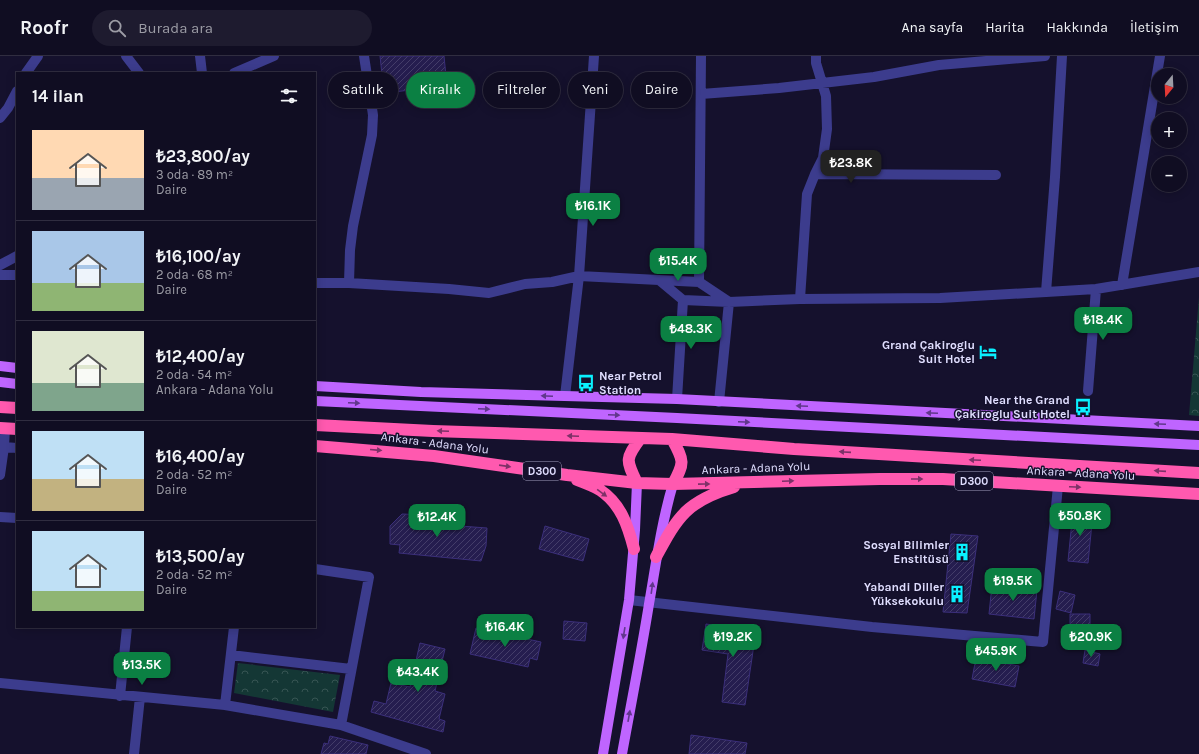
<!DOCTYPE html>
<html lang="tr">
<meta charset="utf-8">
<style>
:root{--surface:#100d22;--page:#1e1b2f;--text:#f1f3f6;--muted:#9c9ca5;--line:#302d40;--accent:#0b8043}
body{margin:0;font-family:Karla,sans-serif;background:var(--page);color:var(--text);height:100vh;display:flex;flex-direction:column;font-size:15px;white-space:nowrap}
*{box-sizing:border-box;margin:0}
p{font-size:13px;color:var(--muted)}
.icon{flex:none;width:22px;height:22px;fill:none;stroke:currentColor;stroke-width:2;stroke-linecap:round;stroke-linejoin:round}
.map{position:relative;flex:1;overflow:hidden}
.details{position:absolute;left:16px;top:16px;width:300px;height:556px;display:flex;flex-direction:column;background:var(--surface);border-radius:0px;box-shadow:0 2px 10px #0003,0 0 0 1px var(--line)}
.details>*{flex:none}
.top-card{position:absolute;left:328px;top:16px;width:380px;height:36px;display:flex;gap:8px}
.needle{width:26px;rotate:198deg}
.buttons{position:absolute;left:1151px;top:12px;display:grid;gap:8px}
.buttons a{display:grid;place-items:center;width:36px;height:36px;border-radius:50%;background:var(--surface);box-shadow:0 2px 10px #0003,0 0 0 1px var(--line);font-size:20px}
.price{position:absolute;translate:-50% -34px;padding:0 9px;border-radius:8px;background:var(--accent);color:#fff;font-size:13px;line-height:26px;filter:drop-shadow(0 1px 2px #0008)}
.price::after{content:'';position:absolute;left:50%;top:24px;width:12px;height:9px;margin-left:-6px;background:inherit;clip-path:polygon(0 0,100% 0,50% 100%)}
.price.current{background:#222;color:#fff}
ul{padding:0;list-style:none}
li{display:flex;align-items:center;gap:12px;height:100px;padding:0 16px}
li+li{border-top:1px solid var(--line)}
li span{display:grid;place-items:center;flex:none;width:112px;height:80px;border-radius:0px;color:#555}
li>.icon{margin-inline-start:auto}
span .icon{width:48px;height:48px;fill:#fffc;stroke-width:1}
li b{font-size:17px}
h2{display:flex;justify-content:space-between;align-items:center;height:48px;padding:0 16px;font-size:17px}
.chip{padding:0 14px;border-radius:18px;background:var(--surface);box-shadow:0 2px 10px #0003,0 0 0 1px var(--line);font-size:14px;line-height:36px}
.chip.current{background:var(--accent);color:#fff}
header{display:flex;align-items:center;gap:24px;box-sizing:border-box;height:56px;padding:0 20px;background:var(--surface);border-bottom:1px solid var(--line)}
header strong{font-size:19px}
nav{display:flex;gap:22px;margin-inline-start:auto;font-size:14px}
.search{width:280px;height:36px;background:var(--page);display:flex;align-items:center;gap:10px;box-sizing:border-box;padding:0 14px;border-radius:22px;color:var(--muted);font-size:15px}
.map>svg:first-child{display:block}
</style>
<header>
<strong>Roofr</strong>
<div class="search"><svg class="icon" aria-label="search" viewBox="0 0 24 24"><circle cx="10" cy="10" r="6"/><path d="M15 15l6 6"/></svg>Burada ara</div>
<nav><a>Ana sayfa</a><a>Harita</a><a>Hakkında</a><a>İletişim</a></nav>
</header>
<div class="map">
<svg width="1199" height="698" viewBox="0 0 1199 698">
<defs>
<pattern id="park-crowns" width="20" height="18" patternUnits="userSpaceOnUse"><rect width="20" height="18" fill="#143735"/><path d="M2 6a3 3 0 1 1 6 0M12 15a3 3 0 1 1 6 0" fill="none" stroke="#365453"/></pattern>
<pattern id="building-hatch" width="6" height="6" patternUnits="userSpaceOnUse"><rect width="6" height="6" fill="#251d4f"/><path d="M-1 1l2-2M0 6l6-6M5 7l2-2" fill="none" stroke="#443d69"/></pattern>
</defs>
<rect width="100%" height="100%" fill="#15112d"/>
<!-- park -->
<path fill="url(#park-crowns)" d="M1199,241v119l-10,-1z
M238,607l102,12 -7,37 -99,-19z"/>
<!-- building -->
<path fill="url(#building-hatch)" stroke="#3b2f7b" d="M380,0h64l3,30 -63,7z
M1073,455l20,2 -5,50 -20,-2z
M402,458l31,1v9l54,4 -1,18 -5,15 -82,-8 1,-8 -10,-1v-18z
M545,470l44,13 -6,22 -44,-12z
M951,478l27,2 -11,77 -24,-1z
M992,529l45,5 -3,29 -45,-5z
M1060,535l15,4 -4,18 -15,-4z
M1070,558h20v18h-20z
M564,565l23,2 -2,18 -22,-2z
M706,568l50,7 -11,74 -23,-3 6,-48 -26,-4z
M476,572l65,14 -4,18 -7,-2 -2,9 -58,-13z
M420,587l25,6 -10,42 10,3 -6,25 6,2 -2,11 -72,-20 3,-11 12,3 5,-21 19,4z
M1085,594l15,4 -2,12 -15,-3z
M976,602l43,8 -4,21 -43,-8z
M691,679l56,8 -2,11h-56z
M330,680l38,9 -2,9h-45l3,-11 4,1z"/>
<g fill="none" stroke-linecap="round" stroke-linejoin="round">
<!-- minor -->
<path stroke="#3c3c8d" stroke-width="10" d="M126,0l13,17
M200,0l2,17
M26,17l12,-17
M234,17l40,-17
M701,38l78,-6 95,-11 65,-12 106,-9
M0,62l8,-10 9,-17
M815,118l8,-16 4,-29 -1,-33 -10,-33v-7
M0,209l17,-9
M0,219h17
M659,224l24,20 46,2 71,-3 140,-1 106,-6 50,-3 103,-17
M699,226l2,-226
M315,227h34l100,6 40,4 36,-9 27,-2 27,-6 120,6 30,20 -10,100
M349,227l1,-33 3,-24 19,-91 1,-20 -9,-59
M1122,229l38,-229
M1046,236l9,-115 7,-121
M800,243l7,-105 8,-20 181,1
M1088,335l8,-102
M565,340l14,-120 15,-220
M677,343l6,-99
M4,391l13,1
M0,419l4,-28 1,-19
M0,461l17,1
M315,513l54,8 -28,148
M629,544l243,27 171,15 15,-156
M231,599l120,14
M0,627l225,22 9,-78
M120,640l7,-69
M225,649l116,20 85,29
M134,698l6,-57"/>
<!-- major -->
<path stroke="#bf65ff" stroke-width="10" d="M0,310l17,2
M0,326l17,2
M315,330l106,6 256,7 522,27
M315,345l362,17 522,27
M603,698l26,-154 6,-70 2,-47
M622,698c9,-50 19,-100 27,-150 7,-40 12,-80 24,-120"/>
<!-- highway -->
<path stroke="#ff59af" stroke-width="12" d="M0,351l17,1
M315,369l118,6 239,8 122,10 405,24
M0,372l17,1
M672,383c12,22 13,23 1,45
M315,390l119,10 133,19 70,8 36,1 207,-5h63l256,15
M577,424c8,3 16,6 23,10 21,14 28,36 34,59
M637,427c-11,-23 -12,-24 3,-44
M656,501c22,-41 31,-56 78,-70"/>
</g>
<!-- one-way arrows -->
<defs><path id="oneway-solid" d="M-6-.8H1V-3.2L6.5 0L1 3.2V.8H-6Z"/></defs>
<g fill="#61378c">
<use href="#oneway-solid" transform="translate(547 340) rotate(-178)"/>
<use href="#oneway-solid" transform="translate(354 347) rotate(3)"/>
<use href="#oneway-solid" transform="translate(802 350) rotate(-177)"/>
<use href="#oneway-solid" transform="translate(484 353) rotate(3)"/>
<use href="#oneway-solid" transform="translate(932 357) rotate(-177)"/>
<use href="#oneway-solid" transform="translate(614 359) rotate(3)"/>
<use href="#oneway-solid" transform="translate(744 366) rotate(3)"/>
<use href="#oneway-solid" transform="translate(1160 368) rotate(-177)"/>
<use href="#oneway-solid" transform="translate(652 532) rotate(-82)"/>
<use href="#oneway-solid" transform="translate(624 577) rotate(99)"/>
<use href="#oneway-solid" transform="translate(629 660) rotate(-80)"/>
</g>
<g fill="#7e3168">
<use href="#oneway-solid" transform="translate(443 375) rotate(-178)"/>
<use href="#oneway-solid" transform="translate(573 380) rotate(-178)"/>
<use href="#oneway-solid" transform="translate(376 394) rotate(5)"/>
<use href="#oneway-solid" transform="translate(845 396) rotate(-176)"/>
<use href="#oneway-solid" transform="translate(975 404) rotate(-177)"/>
<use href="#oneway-solid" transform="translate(505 410) rotate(8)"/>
<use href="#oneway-solid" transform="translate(1160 415) rotate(-176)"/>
<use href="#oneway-solid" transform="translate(917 423)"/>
<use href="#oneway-solid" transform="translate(788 425) rotate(-2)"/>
<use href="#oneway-solid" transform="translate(704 428) rotate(-1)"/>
<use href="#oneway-solid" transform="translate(1075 431) rotate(3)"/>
<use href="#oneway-solid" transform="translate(602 437) rotate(36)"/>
</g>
<!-- icons -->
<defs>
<g id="hotel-bare" transform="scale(1.38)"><path d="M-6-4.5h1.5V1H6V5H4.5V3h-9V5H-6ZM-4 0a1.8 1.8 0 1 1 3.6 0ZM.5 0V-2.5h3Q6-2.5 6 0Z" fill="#0af0ff" stroke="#15112d" stroke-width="2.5" paint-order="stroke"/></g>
<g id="bus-bare" transform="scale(1.38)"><path d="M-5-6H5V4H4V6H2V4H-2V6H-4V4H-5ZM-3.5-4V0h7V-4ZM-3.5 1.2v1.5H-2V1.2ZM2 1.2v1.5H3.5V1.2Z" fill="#0af0ff" stroke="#15112d" stroke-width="2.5" paint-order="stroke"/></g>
<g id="building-bare" transform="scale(1.38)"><path d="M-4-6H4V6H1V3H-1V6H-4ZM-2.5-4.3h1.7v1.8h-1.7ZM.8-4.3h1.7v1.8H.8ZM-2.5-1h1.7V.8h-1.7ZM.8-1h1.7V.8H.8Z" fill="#0af0ff" stroke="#15112d" stroke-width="2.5" paint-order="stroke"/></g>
</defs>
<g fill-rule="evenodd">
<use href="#hotel-bare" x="988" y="296"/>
<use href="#bus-bare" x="586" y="327"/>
<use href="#bus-bare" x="1083" y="351"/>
<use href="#building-bare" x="962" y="496"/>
<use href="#building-bare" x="957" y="538"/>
</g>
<g text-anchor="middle" stroke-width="3" stroke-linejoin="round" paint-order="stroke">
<!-- shield labels -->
<g fill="#15112d" stroke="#a3a0c0" stroke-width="1">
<rect x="523" y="406" width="38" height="18" rx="3"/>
<rect x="955" y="416" width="38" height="18" rx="3"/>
</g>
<g font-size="11" font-weight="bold" fill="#e0deff">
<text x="542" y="419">D300</text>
<text x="974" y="429">D300</text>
</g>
<!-- poi labels -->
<g font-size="12" font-weight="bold" fill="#e0deff" stroke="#15112d" text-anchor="end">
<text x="975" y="293">Grand Çakiroglu<tspan x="975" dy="14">Suit Hotel</tspan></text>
<text x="599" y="324" text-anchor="start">Near Petrol<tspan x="599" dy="14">Station</tspan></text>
<text x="1070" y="348">Near the Grand<tspan x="1070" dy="14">Çakiroglu Suit Hotel</tspan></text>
<text x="949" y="493">Sosyal Bilimler<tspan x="949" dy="14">Enstitüsü</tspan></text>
<text x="944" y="535">Yabandi Diller<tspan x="944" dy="14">Yüksekokulu</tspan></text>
</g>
<!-- street labels -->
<g font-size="12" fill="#e0deff" stroke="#15112d">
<text transform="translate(435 387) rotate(7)" y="4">Ankara - Adana Yolu</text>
<text transform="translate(756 412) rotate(-2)" y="4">Ankara - Adana Yolu</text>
<text transform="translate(1081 417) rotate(3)" y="4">Ankara - Adana Yolu</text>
</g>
</g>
</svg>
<div class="buttons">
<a><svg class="needle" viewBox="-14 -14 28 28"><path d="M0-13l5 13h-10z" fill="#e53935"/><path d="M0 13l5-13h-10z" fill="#9c9ca5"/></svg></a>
<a>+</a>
<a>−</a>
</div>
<b class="price current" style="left:851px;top:128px">₺23.8K</b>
<b class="price" style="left:593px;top:171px">₺16.1K</b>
<b class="price" style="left:678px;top:226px">₺15.4K</b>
<b class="price" style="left:1103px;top:285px">₺18.4K</b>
<b class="price" style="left:691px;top:294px">₺48.3K</b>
<b class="price" style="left:1080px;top:481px">₺50.8K</b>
<b class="price" style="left:437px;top:482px">₺12.4K</b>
<b class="price" style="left:1013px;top:546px">₺19.5K</b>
<b class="price" style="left:505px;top:592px">₺16.4K</b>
<b class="price" style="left:733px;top:602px">₺19.2K</b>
<b class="price" style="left:1091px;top:602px">₺20.9K</b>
<b class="price" style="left:996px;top:616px">₺45.9K</b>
<b class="price" style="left:142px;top:630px">₺13.5K</b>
<b class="price" style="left:418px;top:637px">₺43.4K</b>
<div class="top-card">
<a class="chip">Satılık</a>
<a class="chip current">Kiralık</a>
<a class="chip">Filtreler</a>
<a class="chip">Yeni</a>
<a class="chip">Daire</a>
</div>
<section class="details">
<h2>14 ilan<svg class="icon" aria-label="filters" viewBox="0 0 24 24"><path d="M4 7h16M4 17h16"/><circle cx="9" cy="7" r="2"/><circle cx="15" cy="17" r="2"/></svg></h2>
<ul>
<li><span style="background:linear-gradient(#ffd9b3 60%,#9aa5b1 0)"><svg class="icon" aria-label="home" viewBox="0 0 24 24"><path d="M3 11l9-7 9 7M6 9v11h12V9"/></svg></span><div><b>₺23,800/ay</b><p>3 oda · 89 m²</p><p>Daire</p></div></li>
<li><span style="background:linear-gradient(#a9c7e8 65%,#8fb573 0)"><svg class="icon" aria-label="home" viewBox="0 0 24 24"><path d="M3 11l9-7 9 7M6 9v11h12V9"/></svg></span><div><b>₺16,100/ay</b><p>2 oda · 68 m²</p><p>Daire</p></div></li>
<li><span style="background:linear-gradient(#dfe7d0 65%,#7fa58c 0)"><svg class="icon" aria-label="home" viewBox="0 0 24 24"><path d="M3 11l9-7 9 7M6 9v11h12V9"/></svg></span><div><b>₺12,400/ay</b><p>2 oda · 54 m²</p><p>Ankara - Adana Yolu</p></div></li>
<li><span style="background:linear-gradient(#bfe0f5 60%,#c2b280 0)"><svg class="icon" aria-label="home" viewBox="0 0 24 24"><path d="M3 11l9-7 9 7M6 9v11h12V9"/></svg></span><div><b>₺16,400/ay</b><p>2 oda · 52 m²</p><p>Daire</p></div></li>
<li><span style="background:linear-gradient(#bfe0f5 75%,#8fb573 0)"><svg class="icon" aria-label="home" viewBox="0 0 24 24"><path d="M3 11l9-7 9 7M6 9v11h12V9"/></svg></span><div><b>₺13,500/ay</b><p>2 oda · 52 m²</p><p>Daire</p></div></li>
</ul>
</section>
</div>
